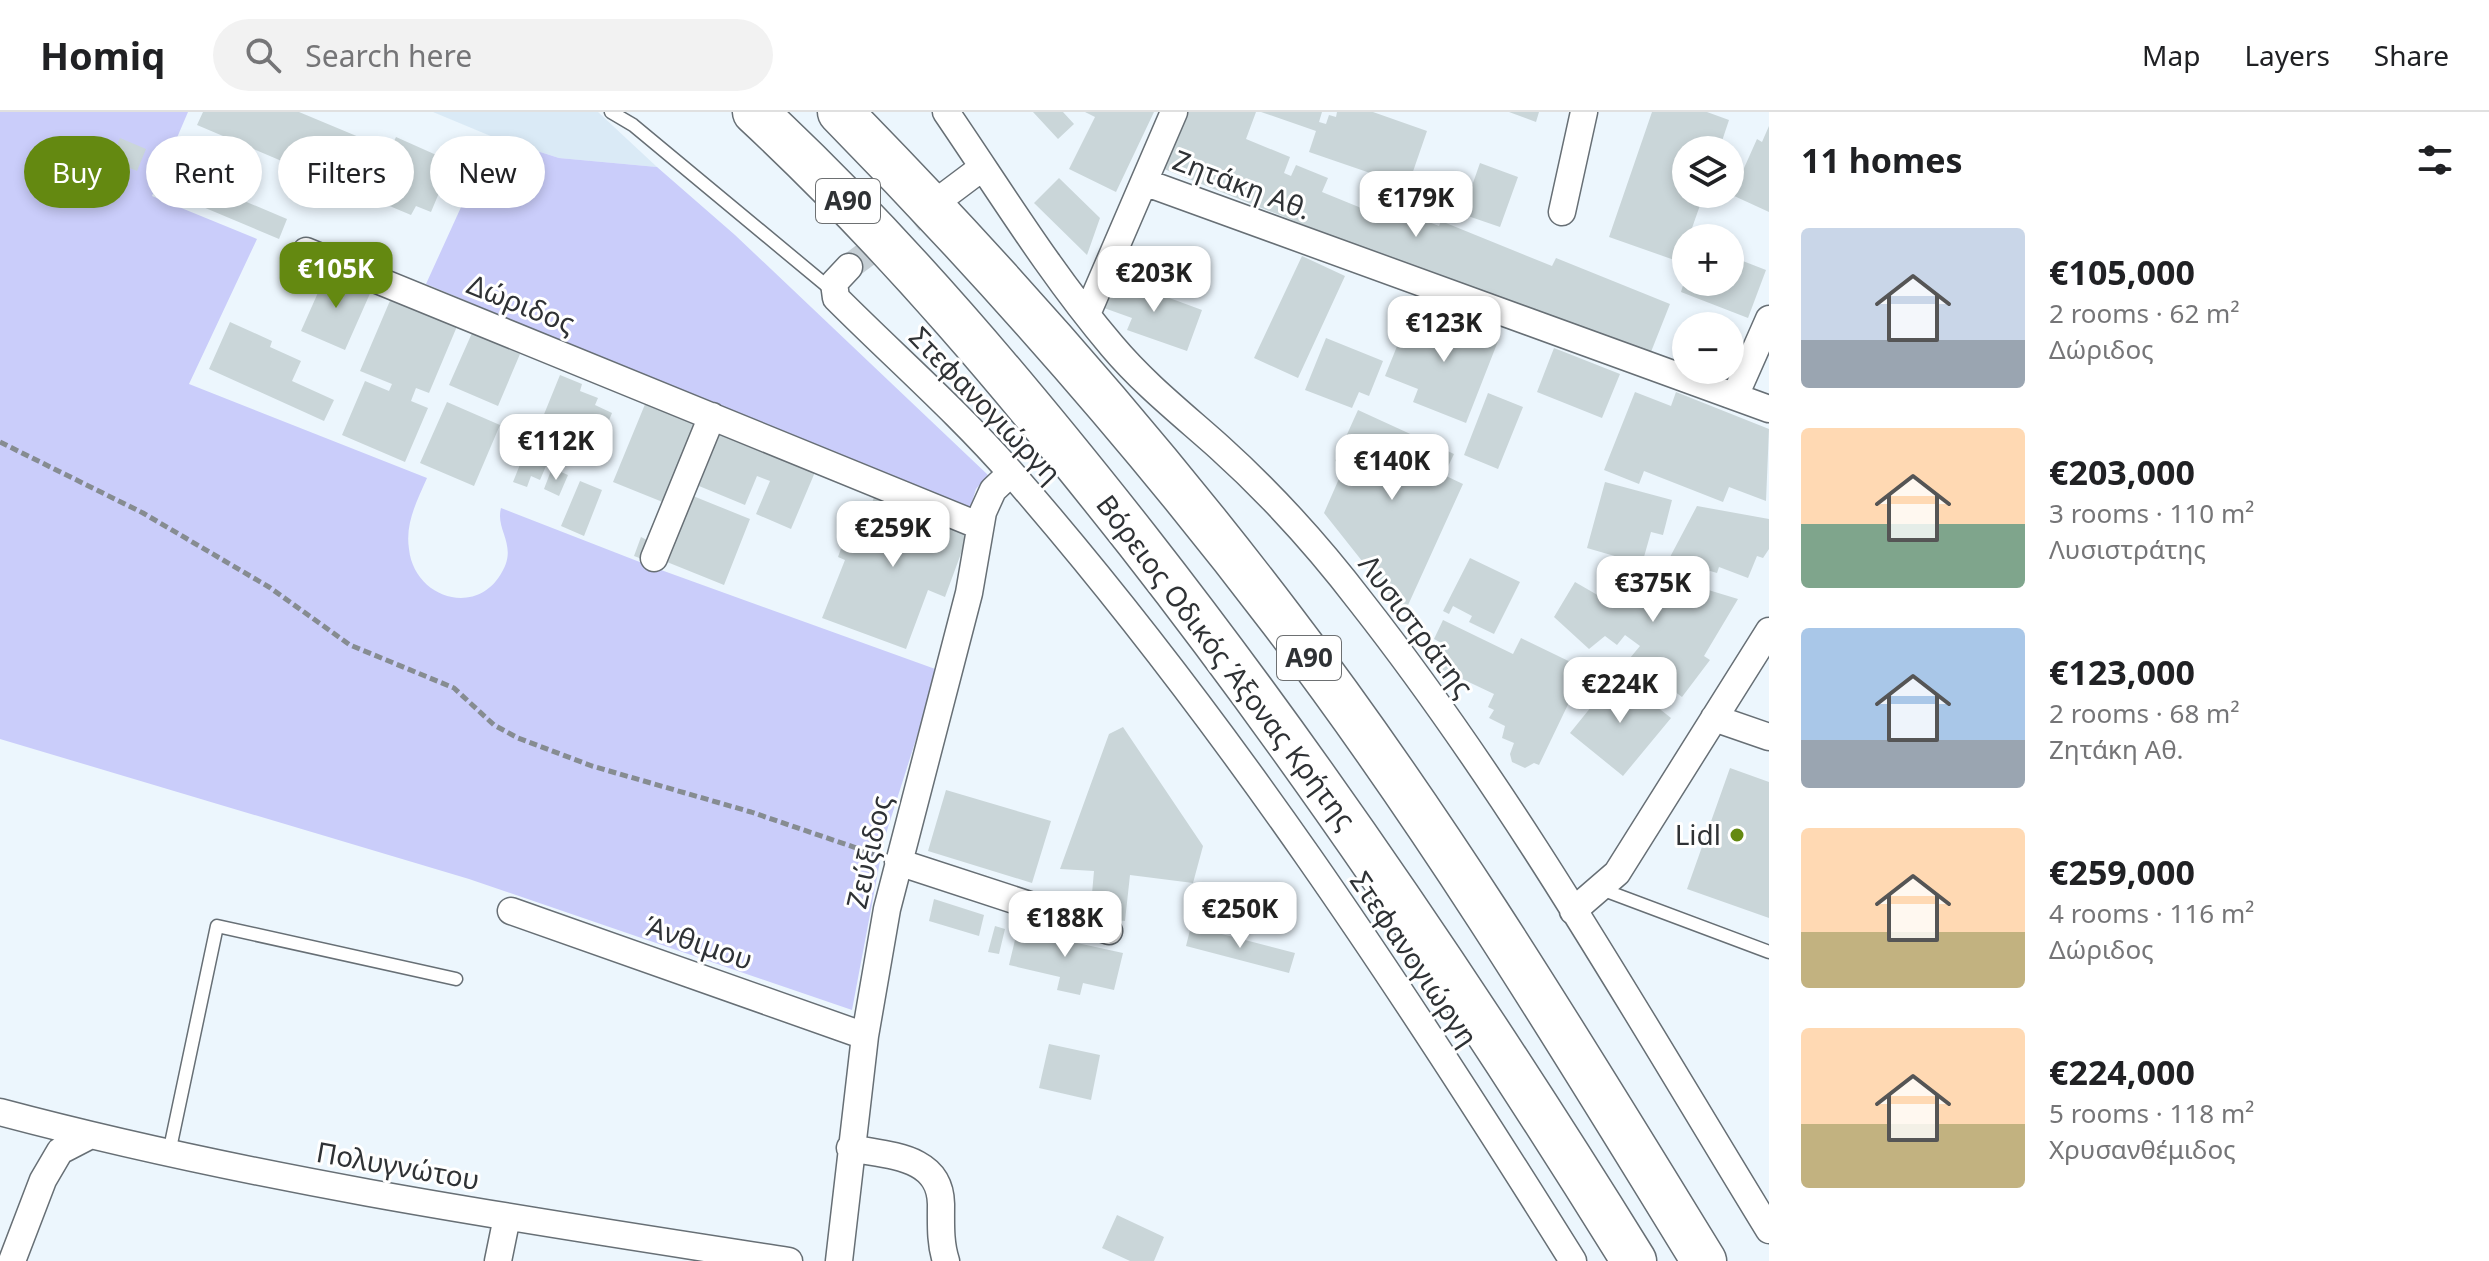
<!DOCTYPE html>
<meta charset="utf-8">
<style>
:root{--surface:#fff;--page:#f2f2f2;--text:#202124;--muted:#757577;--line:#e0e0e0;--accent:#648911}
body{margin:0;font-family:"Noto Sans",sans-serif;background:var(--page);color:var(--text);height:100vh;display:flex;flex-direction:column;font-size:30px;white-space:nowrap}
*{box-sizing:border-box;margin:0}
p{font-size:26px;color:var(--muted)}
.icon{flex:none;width:44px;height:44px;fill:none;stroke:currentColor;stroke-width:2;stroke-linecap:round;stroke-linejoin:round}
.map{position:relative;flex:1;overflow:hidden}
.sheet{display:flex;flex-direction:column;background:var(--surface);width:720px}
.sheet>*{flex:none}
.guide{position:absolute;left:24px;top:24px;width:760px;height:72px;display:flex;gap:16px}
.controls{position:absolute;left:1672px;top:24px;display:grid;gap:16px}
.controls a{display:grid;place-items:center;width:72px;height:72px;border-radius:50%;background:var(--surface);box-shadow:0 4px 12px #0003;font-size:40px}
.price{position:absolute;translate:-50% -68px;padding:0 18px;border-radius:16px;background:#fff;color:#222;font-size:26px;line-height:52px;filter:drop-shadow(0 2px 4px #0008)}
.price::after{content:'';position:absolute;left:50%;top:48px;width:24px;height:18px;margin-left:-12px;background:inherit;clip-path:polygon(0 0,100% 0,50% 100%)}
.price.on{background:var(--accent);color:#fff}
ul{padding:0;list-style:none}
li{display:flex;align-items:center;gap:24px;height:200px;padding:0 32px}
li span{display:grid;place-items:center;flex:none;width:224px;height:160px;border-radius:8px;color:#555}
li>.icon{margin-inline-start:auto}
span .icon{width:96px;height:96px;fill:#fffc;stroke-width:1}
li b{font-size:34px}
h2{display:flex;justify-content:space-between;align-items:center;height:96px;padding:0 32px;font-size:34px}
.chip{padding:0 28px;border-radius:36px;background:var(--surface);box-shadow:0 4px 12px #0003;font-size:28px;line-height:72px}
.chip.on{background:var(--accent);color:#fff}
header{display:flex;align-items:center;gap:48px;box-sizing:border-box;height:112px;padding:0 40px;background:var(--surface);border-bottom:2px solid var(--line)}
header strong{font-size:38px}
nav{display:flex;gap:44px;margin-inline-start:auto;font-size:28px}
.search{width:560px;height:72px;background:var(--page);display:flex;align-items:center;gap:20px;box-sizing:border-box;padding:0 28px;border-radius:44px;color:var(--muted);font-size:30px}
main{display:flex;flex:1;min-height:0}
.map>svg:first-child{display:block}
</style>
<header>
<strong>Homiq</strong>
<div class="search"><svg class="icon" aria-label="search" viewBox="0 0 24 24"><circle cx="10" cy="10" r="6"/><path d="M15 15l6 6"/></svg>Search here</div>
<nav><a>Map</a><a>Layers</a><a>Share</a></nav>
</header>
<main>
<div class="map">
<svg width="1769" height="1149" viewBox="0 0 1769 1149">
<rect width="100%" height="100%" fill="#ecf6fd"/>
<!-- built -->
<path fill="#daeaf6" d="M433,0h165l59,55 -98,-9 -66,-21z"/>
<!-- green -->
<path fill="#cacdfa" d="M0,0h188l-36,84 105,43 -68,145 238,94c-10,23 -22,45 -18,71 5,49 68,69 93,23 16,-27 -7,-42 -1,-64l149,58 288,104 -54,170 -32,170 -383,-131 -469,-140z
M493,25l66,21 98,9 78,68 253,240 -12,14 -7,23 -543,-228z"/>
<!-- building -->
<path fill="#cad6d9" d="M203,0h96l91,38 6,-13 56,25 -21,50 -15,-6 -5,9 -50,-21 -4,10 -37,-16 4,-9 -127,-54z
M1033,0h30l11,12 -16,15z
M1085,0h69l-38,80 -47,-23 26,-52z
M1187,0h69l-10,27 44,18 -6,16 7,3 5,-11 32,13 -6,14 76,31 6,-18 15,5 -3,7 23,9 2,-5 111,45 4,-8 114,46 -23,58 -483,-193z
M1261,0h61l-3,10 7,2 3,-9 7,2 1,-5h36l54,19 -19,55 -99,-34 7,-21z
M1509,0h30l-3,10z
M1652,0h55l22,8 -10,30h-33v44h18l-24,68 -71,-25z
M1769,14v86l-37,-17 25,-56 5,3z
M120,26l26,11 -9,22 -26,-11z
M1480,51l38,14 -18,50 -38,-13z
M1059,66l41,40 -13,37 -53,-52z
M211,75l76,32 -8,20 -76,-32z
M1302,144l43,20 -47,102 -44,-20z
M1730,144l36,14 -18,48 -67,-26 3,-10h46z
M328,158l44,19 -27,61 -44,-19z
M1115,166l87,32 -15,41 -60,-21 5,-12 -28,-10z
M392,184l66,28 -29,69 -13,-5 -5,13 17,7 -23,54 -63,-27 23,-54 24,10 3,-7 -32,-13z
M1410,202l33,13 5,-13 52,22 -34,87 -53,-21 5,-13 -33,-13z
M230,210l42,19 -2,6 31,14 -9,20 42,19 -10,21 -115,-52z
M472,221l48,21 -22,52 -49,-21z
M1326,226l57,23 -14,35 -10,-4 -7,16 -47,-18z
M1554,236l66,26 -18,44 -65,-26z
M560,263l22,9 -2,7 18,7 -3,7 17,8 -18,44 -58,-23z
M1635,280l36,14 5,-14 93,37 -3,72 -37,-14 -6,15 -79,-31 -5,13 -35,-14z
M1488,281l35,14 -25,62 -34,-14z
M648,285l56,23 -34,85 -57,-23z
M447,290l53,23 -26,61 -54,-23z
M1358,298l96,44 -10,21 19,9 -59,130 -80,-101 21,-48 -10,-4z
M722,316l96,37 -27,64 -35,-15 14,-33 -13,-5 -12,29 -46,-19z
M523,345l23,9 -6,14 -9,-4 -4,11 -14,-5z
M552,356l16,7 -9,21 -15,-7z
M580,369l22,9 -18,46 -23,-10z
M1605,370l67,18 -9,35 -12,-3 -9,32 -55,-16z
M875,382l95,35 -25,68 -17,-7 -22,59 -84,-31 23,-58 -7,-3 16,-44 13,5z
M693,384l57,23 -26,66 -57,-23z
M1697,394l72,13v30l-6,9 -6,-2 -9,22 -29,-11 -2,6 -48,-14z
M641,425l12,6 -8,17 -11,-4z
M1470,446l50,24 -26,52 -25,-12 3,-6 -19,-10 -4,8 -6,-3z
M1636,456l102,31 -34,57 6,4 -28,37 -52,-39 10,-12 -15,-11 -8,10 -12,-9 -16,13 -35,-32 21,-35 38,22z
M1443,508l70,34 8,-16 64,31 -46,96 -5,-2 -9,5 -13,-6 -2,-8 4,-11 -12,-5 3,-12 -16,-8 5,-8 -6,-3 6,-13 -57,-27 10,-21 -13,-7z
M1617,563l54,43 -48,58 -53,-43z
M1123,615l80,119 -10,37 -63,-8 -5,46 -26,-3 2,-13h-10l3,-34 -34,-2 49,-135z
M1730,656l39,14v136l-82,-29z
M946,678l105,31 -19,62 -104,-32z
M934,787l50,16 -5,21 -50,-15z
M1019,811l50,12 -1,6 55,12 -9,37 -31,-7 -3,12 -23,-5 3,-13 -51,-12z
M995,814l10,3 -6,25 -11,-2z
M1191,814l104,27 -6,20 -103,-27z
M1049,932l51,11 -9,45 -52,-12z
M1117,1103l47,22 -10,24h-24l-28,-13z"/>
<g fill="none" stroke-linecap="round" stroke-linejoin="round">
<!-- street-tunnel -->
<path stroke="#c6cfd5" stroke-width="26" stroke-dasharray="26 13" stroke-linecap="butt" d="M849,155l90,-67"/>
<!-- lane casing -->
<g stroke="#676f75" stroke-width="15">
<path id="lane" d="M611,0l22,13 200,166
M1601,777l168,63
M169,1041l48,-227 239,53"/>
</g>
<!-- street casing -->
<g stroke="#676f75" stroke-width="29">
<path id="street" d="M946,0c54,79 104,161 166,234 32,38 70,68 107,101 51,46 100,100 142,155 154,196 278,416 408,628
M1144,70l625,227
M947,82l36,-27
M1562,100l22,-100
M306,139l674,275
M849,155l-15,16 2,15c59,59 123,115 177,177 211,242 390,514 560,786
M1087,202l87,-202
M1735,284l34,-77
M654,446l58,-142
M1714,606l55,19
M898,750l211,69
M511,799l354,125
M1573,799l44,-38 152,-242
M0,1000c259,69 524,108 789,149
M850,1036c38,8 90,7 91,56 0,20 -1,39 5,57
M12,1149l31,-81 17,-29 29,-15
M498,1149l9,-44
M839,1149l26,-225 22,-127 82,-316 14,-81 10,-22 18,-17"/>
</g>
<!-- highway casing -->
<g stroke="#676f75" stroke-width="47">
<path id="highway" d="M755,0c141,131 264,278 383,429 180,230 342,472 496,720
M840,0c157,160 306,329 442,508 155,203 288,423 422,641"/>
</g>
<!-- path -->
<path stroke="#868c91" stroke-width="5" stroke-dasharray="8 4" stroke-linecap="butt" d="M0,330l143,71 126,74 81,58 104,43 40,37 24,13 74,28 159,46 123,42"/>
<!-- lane -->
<use href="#lane" stroke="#fff" stroke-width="12"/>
<!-- street -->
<use href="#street" stroke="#fff" stroke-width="26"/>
<!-- highway -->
<use href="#highway" stroke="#fff" stroke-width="44"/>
</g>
<!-- markers -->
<circle fill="#648911" stroke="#fff" stroke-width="3" cx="1737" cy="723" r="8"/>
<g text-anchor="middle" stroke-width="6" stroke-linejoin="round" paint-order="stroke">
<!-- shield labels -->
<g fill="#fff" stroke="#6d7072" stroke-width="2">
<rect x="816" y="67" width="64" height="44" rx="6"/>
<rect x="1277" y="524" width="64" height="44" rx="6"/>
</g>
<g font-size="26" font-weight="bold" fill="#2f3235">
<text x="848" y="98">Α90</text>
<text x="1309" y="555">Α90</text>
</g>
<!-- street labels -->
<g font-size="28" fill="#2f3235" stroke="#fff">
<text transform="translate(1242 73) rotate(21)" y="10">Ζητάκη Αθ.</text>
<text transform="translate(521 192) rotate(22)" y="10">Δώριδος</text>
<text transform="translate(985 293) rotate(46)" y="10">Στεφανογιώργη</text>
<text transform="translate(1416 514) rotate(53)" y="10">Λυσιστράτης</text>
<text transform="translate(1226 550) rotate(53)" y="10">Βόρειος Οδικός Άξονας Κρήτης</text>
<text transform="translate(869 740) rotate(-77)" y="10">Ζεύξιδος</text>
<text transform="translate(699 831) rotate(19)" y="10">Άνθιμου</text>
<text transform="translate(1414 847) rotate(56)" y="10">Στεφανογιώργη</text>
<text transform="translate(398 1054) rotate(10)" y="10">Πολυγνώτου</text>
</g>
<!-- poi labels -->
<g font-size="28" fill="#2f3235" stroke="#fff" text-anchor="end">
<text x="1721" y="733">Lidl</text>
</g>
</g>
</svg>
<div class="controls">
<a><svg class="icon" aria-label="layers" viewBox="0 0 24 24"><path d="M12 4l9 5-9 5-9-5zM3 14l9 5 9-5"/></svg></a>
<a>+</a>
<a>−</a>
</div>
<b class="price" style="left:1416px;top:127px">€179K</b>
<b class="price on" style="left:336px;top:198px">€105K</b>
<b class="price" style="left:1154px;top:202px">€203K</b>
<b class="price" style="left:1444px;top:252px">€123K</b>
<b class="price" style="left:556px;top:370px">€112K</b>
<b class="price" style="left:1392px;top:390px">€140K</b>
<b class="price" style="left:893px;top:457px">€259K</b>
<b class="price" style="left:1653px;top:512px">€375K</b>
<b class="price" style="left:1620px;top:613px">€224K</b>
<b class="price" style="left:1240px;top:838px">€250K</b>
<b class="price" style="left:1065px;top:847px">€188K</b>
<div class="guide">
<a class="chip on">Buy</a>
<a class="chip">Rent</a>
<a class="chip">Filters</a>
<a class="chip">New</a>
</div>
</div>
<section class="sheet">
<h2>11 homes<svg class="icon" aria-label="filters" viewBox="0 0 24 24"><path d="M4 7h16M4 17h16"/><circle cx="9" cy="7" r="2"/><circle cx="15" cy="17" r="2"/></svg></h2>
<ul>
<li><span style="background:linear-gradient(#c9d6e8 70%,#9aa5b1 0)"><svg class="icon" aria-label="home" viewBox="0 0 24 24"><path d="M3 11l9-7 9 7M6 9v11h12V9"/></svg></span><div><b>€105,000</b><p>2 rooms · 62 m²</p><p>Δώριδος</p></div></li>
<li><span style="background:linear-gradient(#ffd9b3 60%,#7fa58c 0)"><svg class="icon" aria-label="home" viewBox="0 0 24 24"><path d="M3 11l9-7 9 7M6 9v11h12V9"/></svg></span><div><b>€203,000</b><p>3 rooms · 110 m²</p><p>Λυσιστράτης</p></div></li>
<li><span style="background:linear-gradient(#a9c7e8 70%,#9aa5b1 0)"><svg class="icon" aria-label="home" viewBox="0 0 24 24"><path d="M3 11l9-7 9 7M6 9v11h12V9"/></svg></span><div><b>€123,000</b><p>2 rooms · 68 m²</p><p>Ζητάκη Αθ.</p></div></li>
<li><span style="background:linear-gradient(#ffd9b3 65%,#c2b280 0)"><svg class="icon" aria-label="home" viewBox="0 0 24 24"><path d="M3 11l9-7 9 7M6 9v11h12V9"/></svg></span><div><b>€259,000</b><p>4 rooms · 116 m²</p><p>Δώριδος</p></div></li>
<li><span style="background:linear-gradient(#ffd9b3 60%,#c2b280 0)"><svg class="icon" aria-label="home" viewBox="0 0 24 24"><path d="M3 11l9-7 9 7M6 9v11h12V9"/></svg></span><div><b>€224,000</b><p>5 rooms · 118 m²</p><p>Χρυσανθέμιδος</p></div></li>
</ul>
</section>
</main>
